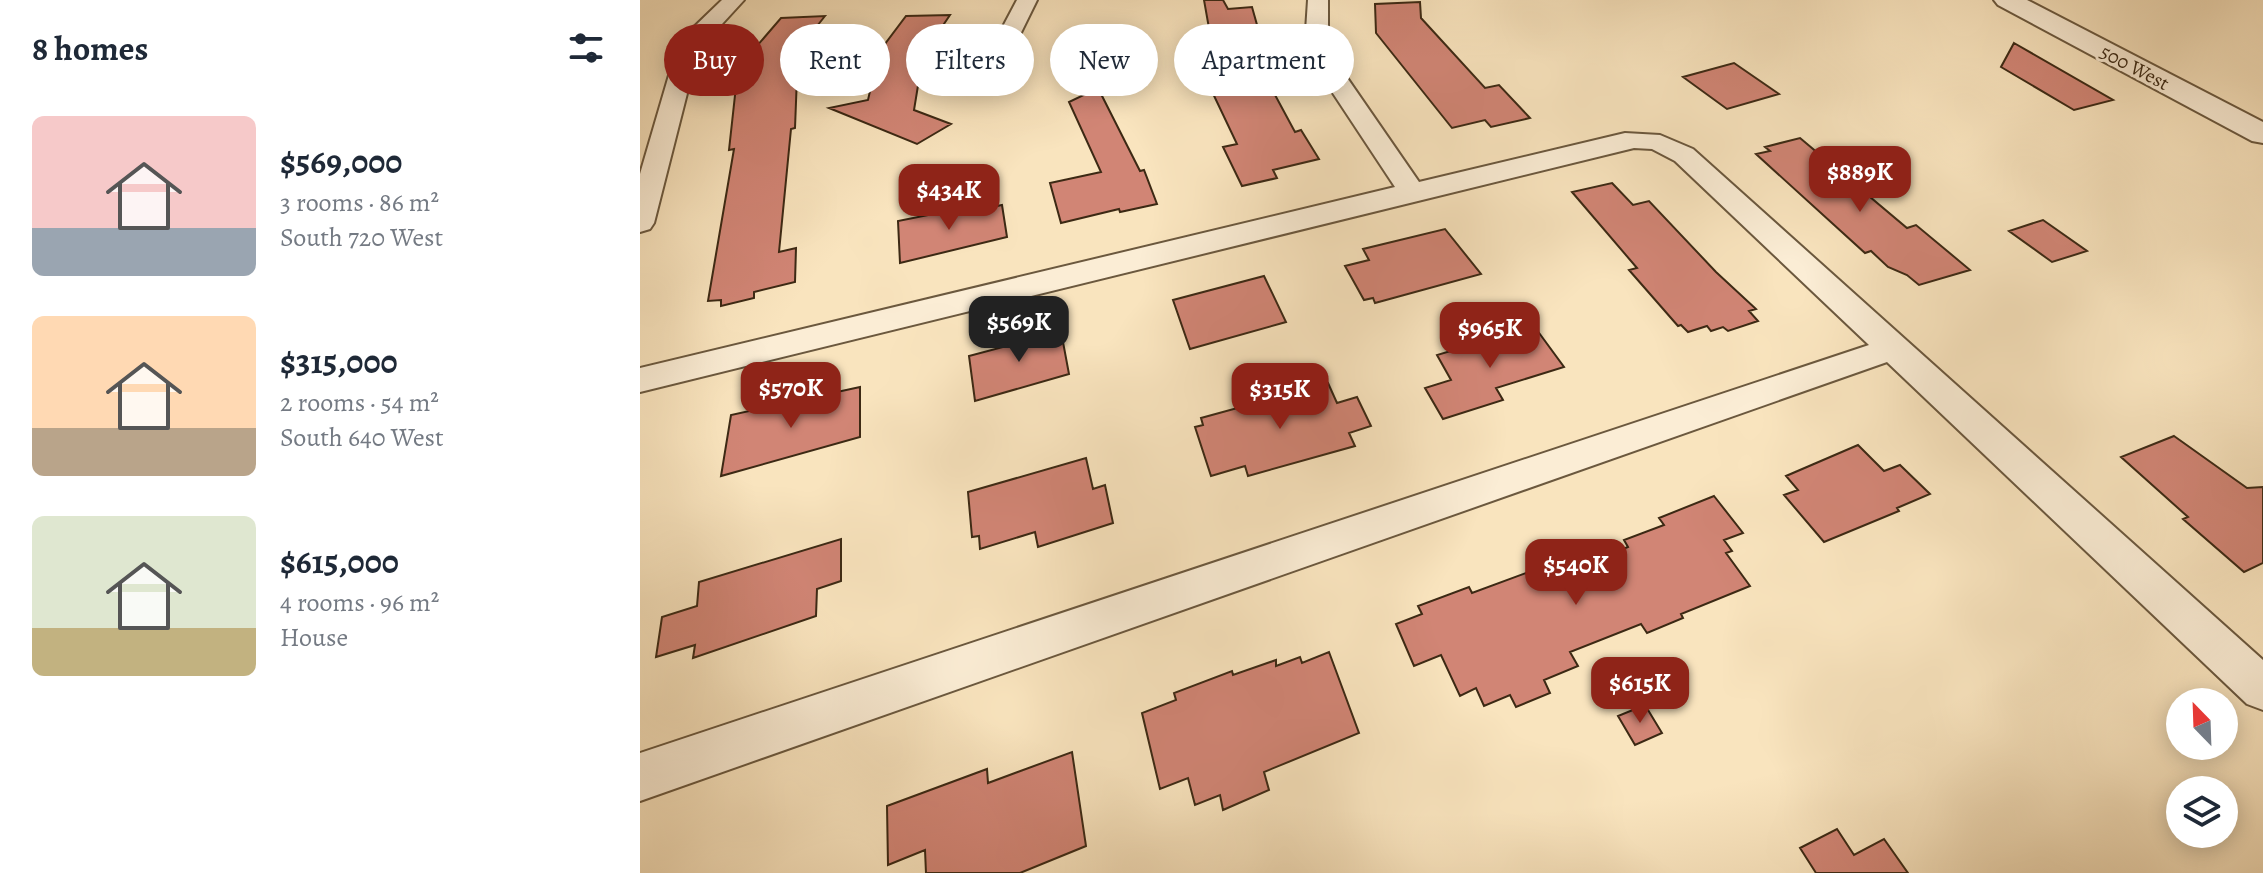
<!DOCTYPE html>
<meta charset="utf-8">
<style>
:root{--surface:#fff;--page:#f2f2f3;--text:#1f2937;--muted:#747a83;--accent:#8f2418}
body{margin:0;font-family:Alegreya,serif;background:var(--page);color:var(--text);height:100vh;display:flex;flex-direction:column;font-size:30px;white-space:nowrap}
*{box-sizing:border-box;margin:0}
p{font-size:26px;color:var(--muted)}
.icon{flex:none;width:44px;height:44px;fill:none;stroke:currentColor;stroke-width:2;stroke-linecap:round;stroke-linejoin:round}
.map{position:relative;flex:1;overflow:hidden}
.side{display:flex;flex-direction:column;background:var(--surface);width:640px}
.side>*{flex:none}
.hud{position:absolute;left:24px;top:24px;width:760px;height:72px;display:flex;gap:16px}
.needle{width:52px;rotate:337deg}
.controls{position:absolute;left:1526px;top:688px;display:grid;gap:16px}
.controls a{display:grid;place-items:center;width:72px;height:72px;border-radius:50%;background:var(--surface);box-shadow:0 4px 20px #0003;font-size:40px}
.price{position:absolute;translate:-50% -68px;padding:0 18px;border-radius:16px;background:var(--accent);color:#fff;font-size:26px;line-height:52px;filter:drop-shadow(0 2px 4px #0008)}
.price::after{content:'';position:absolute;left:50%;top:48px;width:24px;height:18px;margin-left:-12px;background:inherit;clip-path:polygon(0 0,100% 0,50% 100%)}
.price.active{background:#222;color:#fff}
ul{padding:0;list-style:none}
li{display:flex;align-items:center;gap:24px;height:200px;padding:0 32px}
li span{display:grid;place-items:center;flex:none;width:224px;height:160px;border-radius:12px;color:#555}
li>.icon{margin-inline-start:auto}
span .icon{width:96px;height:96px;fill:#fffc;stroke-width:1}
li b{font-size:34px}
h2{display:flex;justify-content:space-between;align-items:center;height:96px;padding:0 32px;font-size:34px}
.chip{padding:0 28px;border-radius:36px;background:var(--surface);box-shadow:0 4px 20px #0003;font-size:28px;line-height:72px}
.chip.active{background:var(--accent);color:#fff}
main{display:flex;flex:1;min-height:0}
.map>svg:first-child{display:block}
</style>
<main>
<section class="side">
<h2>8 homes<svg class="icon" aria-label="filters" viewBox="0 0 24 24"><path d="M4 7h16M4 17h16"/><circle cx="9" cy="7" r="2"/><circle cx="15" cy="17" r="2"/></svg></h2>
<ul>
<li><span style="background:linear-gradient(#f6c9c9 70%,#9aa5b1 0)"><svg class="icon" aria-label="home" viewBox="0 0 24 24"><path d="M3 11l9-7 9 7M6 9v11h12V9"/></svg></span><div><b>$569,000</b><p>3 rooms · 86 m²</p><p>South 720 West</p></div></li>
<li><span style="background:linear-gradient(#ffd9b3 70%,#b9a48a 0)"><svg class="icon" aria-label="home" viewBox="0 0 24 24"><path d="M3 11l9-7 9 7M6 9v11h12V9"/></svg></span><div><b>$315,000</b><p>2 rooms · 54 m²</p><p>South 640 West</p></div></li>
<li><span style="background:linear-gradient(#dfe7d0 70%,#c2b280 0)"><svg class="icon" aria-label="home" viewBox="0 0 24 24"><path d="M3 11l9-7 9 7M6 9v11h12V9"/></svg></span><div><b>$615,000</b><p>4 rooms · 96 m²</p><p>House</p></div></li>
</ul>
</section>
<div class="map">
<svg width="1623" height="873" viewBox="0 0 1623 873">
<rect width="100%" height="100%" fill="#f9e4be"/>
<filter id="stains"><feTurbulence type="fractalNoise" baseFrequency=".0025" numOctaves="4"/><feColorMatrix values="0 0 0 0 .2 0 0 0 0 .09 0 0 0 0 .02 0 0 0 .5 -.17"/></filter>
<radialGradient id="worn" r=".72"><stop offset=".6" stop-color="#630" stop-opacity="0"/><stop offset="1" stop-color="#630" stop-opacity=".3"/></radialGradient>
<!-- building -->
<path fill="#d18575" stroke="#3c2914" stroke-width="2" d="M564,0h19l5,9 24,-2 9,32 -15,2 49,91 6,-2 18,29 -46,11 4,8 -35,8 -19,-39 14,-3 -30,-63 11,-2z
M780,2l1,16 64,70 14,-3 31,33 -39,9 -6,-7 -33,8 -76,-95 -1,-29z
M310,15l-27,40 -9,55 37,14 -34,20 -88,-36 39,-8 11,-48 27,-36z
M185,16l-27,34 -3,78 -4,1 -12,123 17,-4 -1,34 -41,10v6l-33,8v-6l-13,1 26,-152 -5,1 9,-82 43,-50z
M1374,43l99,57 -39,10 -73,-43z
M1094,63l45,31 -52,15 -44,-32z
M458,88l42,83 4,-1 13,34 -37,8 -1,-3 -58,14 -11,-40 51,-11 -32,-70z
M1160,138l107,90 9,-3 54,45 -51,15 -12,-10 -19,-8 -17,-16 -6,2 -109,-99 14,-3 -5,-4z
M972,183l21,22 16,-4 67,71 40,37 -7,2 9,10 -30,10 -5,-4 -12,4 -4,-5 -19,6 -7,-7 -3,1 -49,-56 8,-2 -65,-76z
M362,205l5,32 -107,26 -2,-42 50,-10v5z
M1403,220l44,31 -35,11 -43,-31z
M805,229l36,45 -106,29 -2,-5 -9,2 -19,-34 24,-6 -6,-11z
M624,276l22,46 -96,27 -17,-49z
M420,326l9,48 -94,27 -6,-45 53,-14 -1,-6z
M894,326l30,41 -68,21 7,12 -60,19 -18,-31 26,-8 -14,-25z
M688,383l9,20 20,-6 14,29 -22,7 6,13 -107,30 -3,-10 -34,10 -16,-49 8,-2 -2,-7z
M220,387v50l-139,39 10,-61z
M1534,436l73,52 16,-1v76l-19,9 -61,-53 5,-2 -67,-60z
M1218,445l26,26 16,-6 30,29 -33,14 2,3 -75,31 -40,-47 14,-5 -12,-14z
M446,458l7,31 12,-4 8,38 -75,24 -3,-15 -55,17 -1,-13 -7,1 -4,-45z
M1074,496l29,37 -19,7 8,11 -6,2 24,33 -69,28 2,4 -36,15 -6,-9 -71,28 8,14 -34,14 6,13 -34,14 -6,-12 -26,11 -8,-18 -16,8 -19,-41 -27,11 -18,-42 26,-10 -4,-8 51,-19 3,6 54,-20 6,10 20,-5 76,-31 -4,-7 40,-15 -5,-7z
M201,539v42l-24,8 -1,27 -123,42 2,-13 -39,12 6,-40 35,-11 2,-24z
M689,652l30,81 -95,39 5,18 -46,20 -3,-15 -25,10 -7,-27 -28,11 -18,-76 34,-13 -2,-7 58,-22 1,4 43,-15v6l24,-9 2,6z
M1005,705l17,28 -27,12 -17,-29z
M432,752l14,94 -66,27h-94l-1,-23 -37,15 -1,-59 100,-37 1,14z
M1197,829l17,26 30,-16 24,34h-92l-16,-25z"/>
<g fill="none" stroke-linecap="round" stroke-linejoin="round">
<!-- minor casing -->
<g stroke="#6b583e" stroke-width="4">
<path id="minor" d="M82,0h22l-33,36 -15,22 -42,165 -4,6 -10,3v-58l34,-116 20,-31z
M377,0h20l-26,53 12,22 -4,5h-16l-14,-27z
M668,0h20v31l13,38 78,113 206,-49 35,2 33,14 570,511v50l-16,-6 -360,-342 -1247,439v-48l1229,-408 -194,-184 -23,-12 -18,-1 -994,244v-24l755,-181 -78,-118 -11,-38z"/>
</g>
<!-- tertiary casing -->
<g stroke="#6b583e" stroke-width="4">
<path id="tertiary" d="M1354,0h33l236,122v21l-11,-2 -254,-136z"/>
</g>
<!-- minor -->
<use href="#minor" fill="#fbedd5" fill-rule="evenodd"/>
<!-- tertiary -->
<use href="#tertiary" fill="#fbedd5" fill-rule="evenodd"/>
</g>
<g text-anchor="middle" stroke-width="6" stroke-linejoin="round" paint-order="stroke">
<!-- far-street labels -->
<g font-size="20" fill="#3c2914" stroke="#fbedd5">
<text transform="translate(1495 67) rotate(28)" y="7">500 West</text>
</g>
</g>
<rect width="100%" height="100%" filter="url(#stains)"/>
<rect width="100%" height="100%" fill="url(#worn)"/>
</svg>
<div class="controls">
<a><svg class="needle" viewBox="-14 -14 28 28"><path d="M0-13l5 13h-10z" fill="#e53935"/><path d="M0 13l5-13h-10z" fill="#747a83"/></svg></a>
<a><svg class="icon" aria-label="layers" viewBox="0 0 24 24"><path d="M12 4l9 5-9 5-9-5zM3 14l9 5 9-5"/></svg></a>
</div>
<b class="price" style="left:1220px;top:214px">$889K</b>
<b class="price" style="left:309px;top:232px">$434K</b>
<b class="price active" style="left:379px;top:364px">$569K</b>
<b class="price" style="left:850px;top:370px">$965K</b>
<b class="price" style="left:151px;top:430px">$570K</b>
<b class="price" style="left:640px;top:431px">$315K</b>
<b class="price" style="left:936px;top:607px">$540K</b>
<b class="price" style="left:1000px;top:725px">$615K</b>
<div class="hud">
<a class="chip active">Buy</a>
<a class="chip">Rent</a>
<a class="chip">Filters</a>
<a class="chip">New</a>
<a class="chip">Apartment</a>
</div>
</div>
</main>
